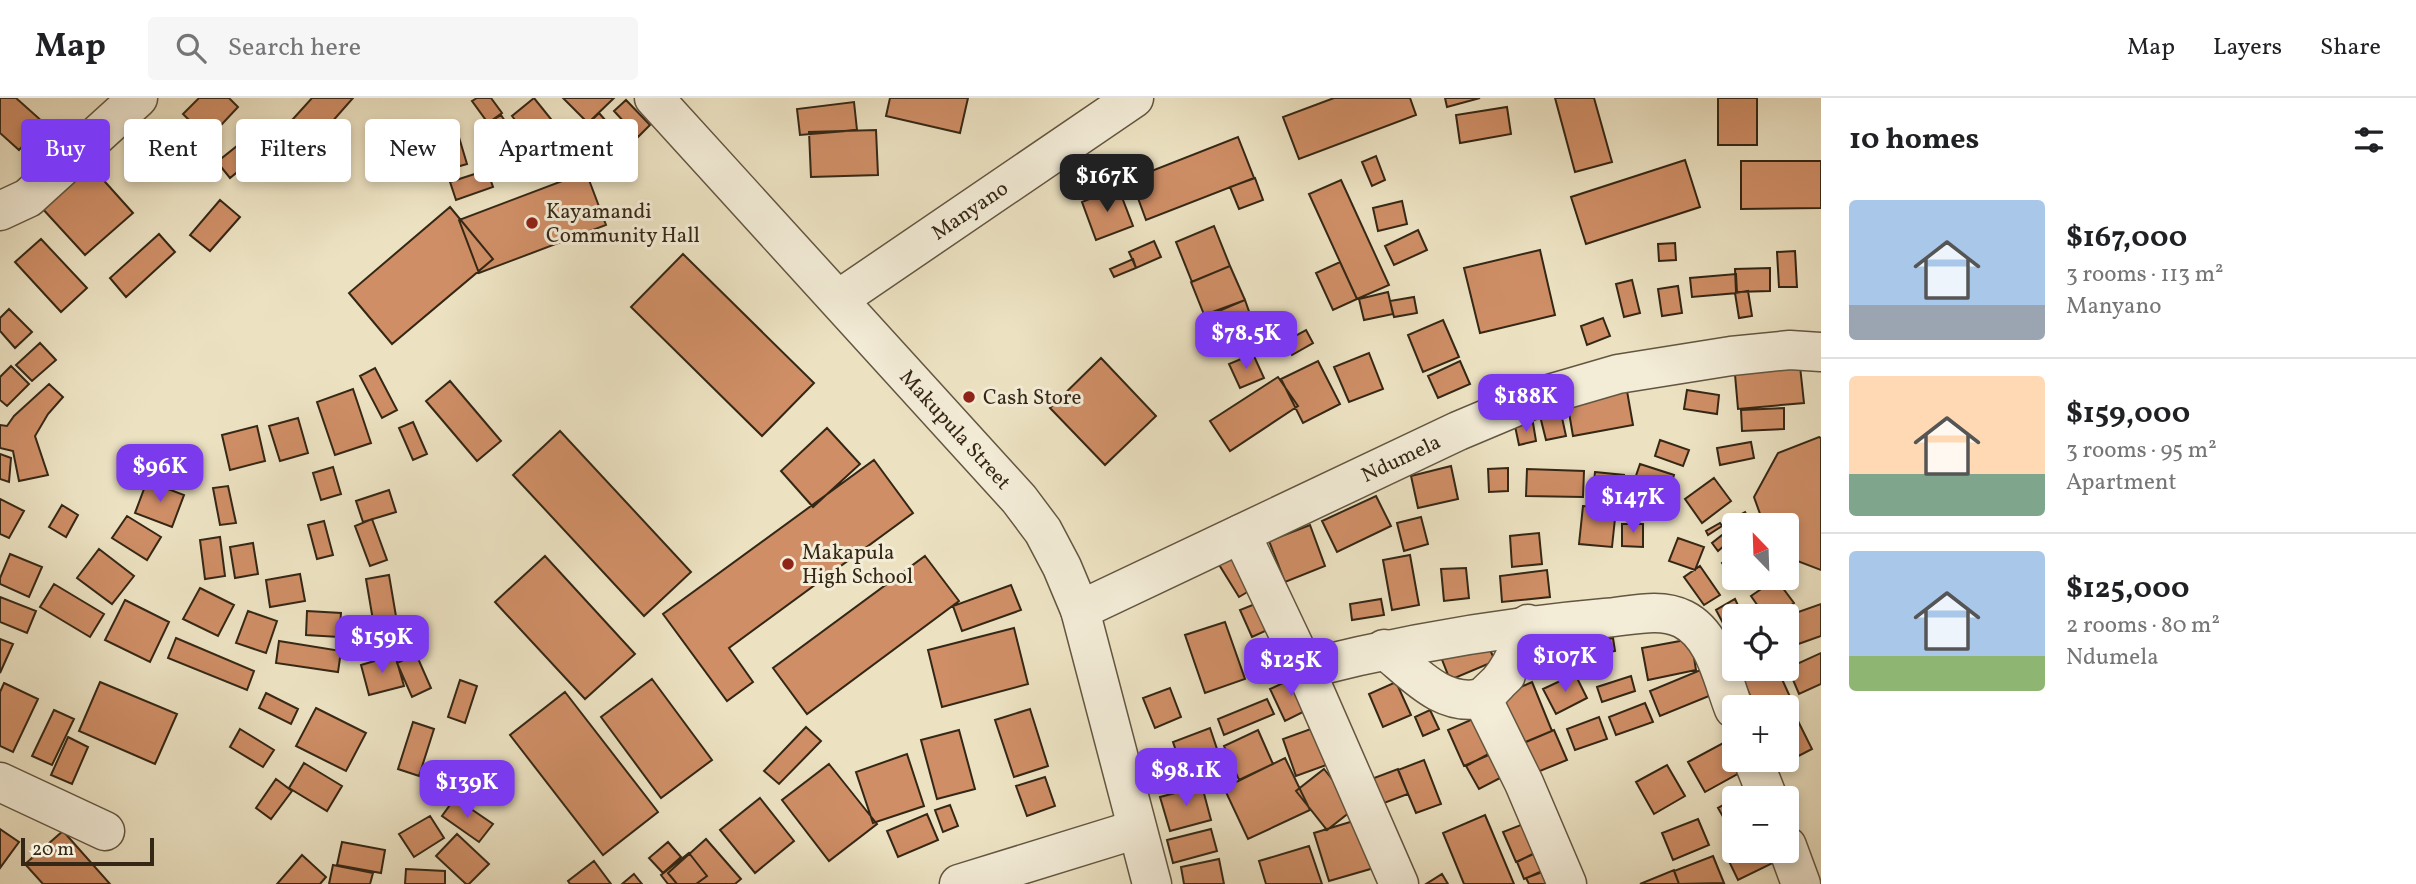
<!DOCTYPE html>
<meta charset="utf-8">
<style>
:root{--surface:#fff;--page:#f6f6f6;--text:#202124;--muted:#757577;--line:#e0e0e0;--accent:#7c3aed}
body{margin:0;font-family:Vollkorn,serif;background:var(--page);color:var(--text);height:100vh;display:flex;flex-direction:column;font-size:26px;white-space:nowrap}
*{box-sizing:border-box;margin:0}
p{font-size:23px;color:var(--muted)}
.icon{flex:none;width:38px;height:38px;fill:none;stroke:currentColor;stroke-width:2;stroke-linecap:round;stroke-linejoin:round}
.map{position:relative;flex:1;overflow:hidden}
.drawer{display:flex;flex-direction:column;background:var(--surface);width:595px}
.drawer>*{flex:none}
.guide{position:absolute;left:21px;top:21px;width:665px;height:63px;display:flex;gap:14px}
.needle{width:46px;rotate:337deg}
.buttons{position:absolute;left:1722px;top:415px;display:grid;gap:14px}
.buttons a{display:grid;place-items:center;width:77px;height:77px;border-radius:7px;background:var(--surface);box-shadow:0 4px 10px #0003;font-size:35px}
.scale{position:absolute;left:21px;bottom:18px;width:133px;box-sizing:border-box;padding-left:7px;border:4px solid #352715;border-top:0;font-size:19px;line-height:24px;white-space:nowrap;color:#352715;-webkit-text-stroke:5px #f3ecd7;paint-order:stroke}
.price{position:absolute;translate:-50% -60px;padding:0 16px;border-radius:14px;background:var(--accent);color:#fff;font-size:23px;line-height:46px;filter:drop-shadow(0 2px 4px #0008)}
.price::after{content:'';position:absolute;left:50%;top:42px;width:21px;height:16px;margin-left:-10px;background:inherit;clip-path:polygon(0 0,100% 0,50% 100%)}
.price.on{background:#222;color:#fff}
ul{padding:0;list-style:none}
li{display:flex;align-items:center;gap:21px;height:175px;padding:0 28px}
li+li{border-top:2px solid var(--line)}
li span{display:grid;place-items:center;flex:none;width:196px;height:140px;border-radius:7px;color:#555}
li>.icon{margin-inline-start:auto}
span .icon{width:84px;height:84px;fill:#fffc;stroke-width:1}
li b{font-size:30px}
h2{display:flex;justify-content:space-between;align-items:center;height:84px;padding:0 28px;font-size:30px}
.pill{padding:0 24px;border-radius:7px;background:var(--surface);box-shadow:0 4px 10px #0003;font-size:24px;line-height:63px}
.pill.on{background:var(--accent);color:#fff}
header{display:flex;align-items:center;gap:42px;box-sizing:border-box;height:98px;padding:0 35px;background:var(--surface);border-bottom:2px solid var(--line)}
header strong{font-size:33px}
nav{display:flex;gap:38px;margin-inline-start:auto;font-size:24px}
.search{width:490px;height:63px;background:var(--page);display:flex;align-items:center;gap:18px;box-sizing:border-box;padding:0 24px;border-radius:7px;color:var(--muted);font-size:26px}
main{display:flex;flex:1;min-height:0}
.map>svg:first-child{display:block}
</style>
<header>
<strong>Map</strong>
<div class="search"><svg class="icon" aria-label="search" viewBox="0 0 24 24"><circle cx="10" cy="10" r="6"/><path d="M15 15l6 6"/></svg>Search here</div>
<nav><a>Map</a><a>Layers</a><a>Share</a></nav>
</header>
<main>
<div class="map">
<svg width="1821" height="786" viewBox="0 0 1821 786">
<rect width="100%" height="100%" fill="#ece2c2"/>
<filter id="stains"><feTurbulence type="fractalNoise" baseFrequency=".00286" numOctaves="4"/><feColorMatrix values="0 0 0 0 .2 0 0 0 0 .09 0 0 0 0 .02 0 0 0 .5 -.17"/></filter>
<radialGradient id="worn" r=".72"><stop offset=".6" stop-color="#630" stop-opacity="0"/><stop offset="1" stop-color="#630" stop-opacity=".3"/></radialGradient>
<!-- building -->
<path fill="#cf8e66" stroke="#352715" stroke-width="2" d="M0,0h16l28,25 -25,27 -19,-17z
M199,0h30l9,9 -30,32 -25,-25z
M312,0h41l-37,42 -23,-21z
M477,0h14l11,15 -14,10 -16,-22z
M534,0l21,26 -24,17 -19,-25z
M563,0h51l-26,25z
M890,0h78l-8,35 -74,-17z
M1334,0h76l6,17 -117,44 -16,-42z
M1445,0h35l-33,9z
M1555,0h39l18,64 -37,10z
M1718,0h39v47h-39z
M626,2l24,25 -12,12 -24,-26z
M854,4l3,28 -57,5 -3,-26z
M1507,9l4,27 -51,9 -4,-28z
M599,15l14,16 -10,10 -14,-16z
M501,17l17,26 -22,13 -17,-25z
M876,32l2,45 -67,2 -2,-45z
M252,36l13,15 -35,29 -13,-16z
M458,36l9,30 -21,6 -10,-30z
M1238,39l16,41 -108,42 -15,-41z
M573,42l8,20 -21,9 -9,-20z
M534,55l8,18 -21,9 -8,-18z
M1376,58l9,24 -13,6 -10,-24z
M1685,62l15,47 -114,37 -15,-47z
M1741,63h80v47l-80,1z
M89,66l44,49 -48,42 -44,-48z
M487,72l6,17 -37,13 -6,-18z
M586,74l20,53 -127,48 -20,-53z
M1255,80l8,22 -24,9 -9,-22z
M1341,82l48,105 -32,14 -48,-105z
M1118,89l15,39 -37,14 -14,-38z
M220,102l20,17 -30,34 -20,-16z
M1402,103l5,23 -29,7 -5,-23z
M450,109l43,52 -101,85 -43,-51z
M1214,128l16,40 -38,16 -16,-40z
M1418,132l9,20 -33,15 -9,-19z
M159,136l16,18 -49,45 -16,-19z
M41,141l46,49 -26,24 -46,-50z
M1154,143l7,16 -25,11 -7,-16z
M1675,145l1,17 -17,1 -1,-17z
M1540,152l15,65 -75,18 -16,-65z
M1795,153l2,36h-18l-2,-35z
M683,156l131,129 -52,53 -131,-129z
M1133,161l3,9 -22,9 -4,-8z
M1340,164l17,37 -24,11 -17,-37z
M1230,168l15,34 -40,17 -14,-35z
M1770,170v23l-34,1 -1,-23z
M1736,176l1,19 -45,4 -2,-19z
M1632,182l8,33 -16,4 -8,-33z
M1678,188l4,27 -20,3 -4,-27z
M1748,193l4,25 -13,2 -4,-25z
M1388,194l5,22 -29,6 -5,-21z
M1414,199l3,16 -23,4 -4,-16z
M1245,202l14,40 -41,14 -14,-39z
M9,211l23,23 -17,16 -15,-17v-13z
M1603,220l7,18 -23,9 -6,-19z
M1443,222l16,37 -36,15 -15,-37z
M1306,232l7,13 -21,12 -8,-13z
M40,245l16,17 -24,21 -16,-16z
M1369,255l14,36 -34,13 -15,-35z
M1253,256l11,24 -24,10 -11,-24z
M1799,259l5,46 -66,6 -4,-46z
M1101,260l55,58 -51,49 -55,-57z
M1318,263l22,43 -37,19 -22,-44z
M1460,263l10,23 -32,14 -10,-22z
M11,268l18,18 -22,22 -7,-6v-23z
M375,270l22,42 -15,8 -22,-42z
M1278,279l20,29 -68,45 -20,-30z
M450,283l51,60 -24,20 -51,-60z
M49,286l14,13 -15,17 -13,22 13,39 -29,6 -6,-30 -13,-3v-23l7,1 7,-10z
M353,291l18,54 -36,12 -18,-53z
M1687,292l32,5 -2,19 -33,-5z
M1627,293l6,34 -60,11 -6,-35z
M1559,306l7,32 -20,4 -8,-32z
M1784,310v21l-42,2 -1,-21z
M298,320l10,35 -28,8 -11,-35z
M413,324l14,32 -14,6 -14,-32z
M1533,325l3,18 -17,4 -4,-19z
M257,328l8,35 -35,9 -8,-35z
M827,330l33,36 -47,43 -32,-36z
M560,333l131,141 -47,44 -131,-141z
M1819,339l2,1v132l-34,-13v-32h-23l-10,-28 24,-44z
M1660,342l29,10 -6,16 -28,-10z
M1751,344l3,16 -34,7 -3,-17z
M0,356l11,4 -2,24 -9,-3z
M874,362l39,53 -184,135 24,34 -26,19 -64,-87z
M1640,366l34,11 -9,29 -35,-11z
M1451,368l7,33 -40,9 -7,-32z
M333,369l8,27 -20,6 -8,-27z
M1508,370v23l-19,1 -1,-23z
M1527,371l57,2 -1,26 -57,-1z
M1595,374l29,3 -2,20 -29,-3z
M1714,380l17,23 -29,22 -17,-24z
M147,383l37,14 -12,32 -37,-14z
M228,388l8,37 -16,2 -7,-37z
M389,392l7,22 -33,10 -7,-21z
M1376,398l15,30 -54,26 -15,-31z
M0,401l24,12 -15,27 -9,-4z
M62,407l16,10 -12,22 -17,-10z
M1583,408l33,3 -4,38 -33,-3z
M1745,414l7,13h-18v5l-5,-9z
M127,418l34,21 -14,23 -35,-22z
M1421,419l7,27 -24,7 -7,-28z
M372,421l15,41 -17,6 -15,-40z
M324,423l9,34 -16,4 -9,-34z
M1720,425l2,3 -14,9 -2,-4z
M1622,426h21v23l-21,-1z
M1310,427l15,41 -40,16 -16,-41z
M1726,434l6,7 -14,12 -6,-8z
M1539,435l3,31 -30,3 -2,-31z
M220,439l5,39 -20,3 -5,-39z
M1678,440l26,9 -9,23 -26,-9z
M253,445l5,31 -23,4 -5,-31z
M99,451l35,27 -22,28 -35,-26z
M1239,453l20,34 -20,12 -21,-34z
M10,456l32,13 -13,30 -29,-13v-6z
M1734,456v21l-2,2 -10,-14z
M1410,457l9,50 -27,5 -9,-50z
M545,458l90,98 -50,45 -90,-97z
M925,458l34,45 -152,113 -34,-46z
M1700,468l20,29 -16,10 -20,-28z
M1466,470l3,30 -25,3 -3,-32z
M1547,472l3,27 -48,5 -2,-26z
M300,476l5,27 -35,6 -4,-27z
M389,477l9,53 -23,4 -9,-53z
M1776,481l18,24 -18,13h-11l-14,-20z
M54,486l50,30 -14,23 -50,-30z
M1011,487l10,25 -59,21 -9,-25z
M200,490l34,17 -16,31 -35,-17z
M0,499l36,14 -9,22 -27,-11z
M1381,501l3,16 -32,5 -2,-16z
M1735,501l8,17h-9v28l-18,-34z
M125,502l44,22 -19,40 -45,-22z
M1265,502l11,26 -24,11 -12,-27z
M1821,506v32l-34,12v-32z
M248,513l29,10 -11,32 -30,-10z
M307,513l34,2 -2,24 -33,-2z
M1225,524l20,57 -40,14 -20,-58z
M1014,530l14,56 -86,23 -14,-57z
M176,540l78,33 -7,19 -79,-32z
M1485,540l10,23 -45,19 -9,-23z
M1613,540l2,13 -24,5 -2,-13z
M0,541l13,5 -13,29z
M1691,541l5,31 -48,10 -6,-32z
M279,543l62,10 -3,21 -62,-9z
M1821,555v31l-22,10 -11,-26z
M416,556l15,34 -19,9 -15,-34z
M395,557l9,31 -35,9 -8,-30z
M1756,570h21l14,31 -18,8h-18l-14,-32z
M1703,571l11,25 -54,22 -10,-25z
M1575,576l12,24 -31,16 -13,-25z
M1298,578l15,31 -28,14 -15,-32z
M1631,578l4,15 -33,11 -5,-15z
M652,581l60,81 -51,38 -60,-81z
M460,582l17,6 -12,37 -17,-6z
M100,584l77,32 -22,50 -76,-33z
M1396,584l15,33 -28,12 -14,-33z
M1532,584l20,49 -35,15 -21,-48z
M4,585l34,16 -25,53 -13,-6v-54z
M1170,590l11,29 -26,11 -12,-30z
M565,594l93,120 -55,43 -93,-120z
M266,595l32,16 -7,15 -32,-16z
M1267,601l7,15 -50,21 -6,-16z
M1645,605l8,19 -37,13 -7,-18z
M316,610l50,25 -20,38 -50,-25z
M1030,611l18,57 -34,11 -19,-57z
M54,612l20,9 -22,46 -20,-9z
M1430,612l9,19 -16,7 -8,-19z
M1793,613l19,38 -27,14 -2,-3h4v-46z
M1599,619l8,22 -32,11 -8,-21z
M1475,620l16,36 -27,12 -16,-36z
M413,624l21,7 -15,47 -21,-7z
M1319,628l13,37 -36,13 -13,-37z
M806,629l15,14 -42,43 -15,-13z
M1210,630l10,30 -37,13 -10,-29z
M240,631l34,21 -11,17 -33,-20z
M959,632l16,59 -38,10 -16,-59z
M1258,632l15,34 -34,16 -15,-34z
M1554,632l13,30 -32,13 -12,-30z
M68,639l20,10 -16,37 -21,-9z
M1725,644l16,30 -36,20 -17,-30z
M1492,654l12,24 -25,13 -13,-23z
M907,656l17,52 -51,17 -17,-51z
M1285,660l25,52 -62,29 -24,-51z
M1424,662l17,44 -25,9 -18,-43z
M304,665l38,23 -15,25 -38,-23z
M829,666l48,60 -48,37 -47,-61z
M1667,667l18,31 -31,18 -18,-32z
M1324,671l31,39 -28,22 -31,-39z
M1398,671l10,25 -32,12 -10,-25z
M1045,679l10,29 -28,10 -11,-30z
M276,681l16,12 -21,28 -15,-11z
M1202,688l9,34 -41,11 -10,-34z
M455,700l38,26 -14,18 -37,-26z
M760,700l34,43 -39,32 -35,-43z
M1734,701v37l-16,-28z
M950,707l8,21 -15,6 -8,-22z
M927,716l11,26 -40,17 -11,-26z
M1485,717l29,69h-50l-21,-51z
M430,718l14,22 -30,19 -15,-23z
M1360,721l14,49 -45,13 -15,-48z
M1698,721l11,26 -36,15 -11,-27z
M1526,725l12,29 -22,10 -13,-30z
M0,731l19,13 -19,26z
M1211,731l6,22 -44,12 -6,-23z
M63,733l47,53h-67l-18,-20z
M457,736l32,30 -20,20h-3l-30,-28z
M706,741l35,40 -6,5h-58l-9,-11z
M342,744l43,8 -4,23 -44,-8z
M668,744l13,15 -18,16 -14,-15z
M1309,748l13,38h-56l-7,-23z
M1542,751l9,18 -27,12 -7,-17z
M1734,751v1h41l4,10 -41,20 -13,-27z
M689,755l18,23 -11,8h-28l-7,-9z
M302,757l24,22 -6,7h-43z
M1713,758l11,27 -45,1 -5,-13z
M1219,761l5,25h-40l-3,-17z
M594,763l17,23h-41l-2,-3z
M333,767l40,8 -3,11h-41z
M406,771l39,2v13h-40z
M1674,772l5,14h-39z
M1545,773l4,13h-20l-3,-6z
M634,776l8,10h-20z
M1442,776l6,10h-22z"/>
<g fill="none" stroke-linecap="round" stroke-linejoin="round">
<!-- street casing -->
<g stroke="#635640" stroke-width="41">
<g id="street">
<path id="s1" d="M654,0l365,401 24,32 19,36 18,43 72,274"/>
<path d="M0,113l28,-13 110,-100"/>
<path id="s2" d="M839,201l295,-201"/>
<path d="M1241,436l64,135 94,215"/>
<path id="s3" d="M1080,512l378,-179 81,-34 79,-23 113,-18 59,-6 31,2"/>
<path d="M1384,551c29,23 58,59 98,49l42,85 43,101"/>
<path d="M1305,571c99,-25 198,-42 300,-51 25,-2 55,-11 78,1 32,16 39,60 51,90"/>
<path d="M1506,577l-24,23c26,-20 35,-44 46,-74"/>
<path d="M1753,662l15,38"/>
<path d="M0,684l105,49"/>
<path d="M1787,748l14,38"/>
<path d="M959,786l178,-55"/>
</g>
</g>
<!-- street -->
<use href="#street" stroke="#f3ecd7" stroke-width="38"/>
</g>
<!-- markers -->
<g fill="#8f2418" stroke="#f3ecd7" stroke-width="2.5">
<circle cx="532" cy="125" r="7"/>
<circle cx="969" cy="299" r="7"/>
<circle cx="788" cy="466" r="7"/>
</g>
<g text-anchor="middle" stroke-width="6" stroke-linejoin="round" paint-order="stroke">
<!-- street labels -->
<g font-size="21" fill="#352715" stroke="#f3ecd7">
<text dy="7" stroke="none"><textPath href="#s2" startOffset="158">Manyano</textPath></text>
<text dy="7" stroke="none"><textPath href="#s1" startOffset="448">Makupula Street</textPath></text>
<text dy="7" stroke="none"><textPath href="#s3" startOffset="355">Ndumela</textPath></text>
</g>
<!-- poi labels -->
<g font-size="21" fill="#352715" stroke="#f3ecd7" text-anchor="start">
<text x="546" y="120">Kayamandi<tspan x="546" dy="24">Community Hall</tspan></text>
<text x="983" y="306">Cash Store</text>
<text x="802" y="461">Makapula<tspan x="802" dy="24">High School</tspan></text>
</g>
</g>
<rect width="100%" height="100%" filter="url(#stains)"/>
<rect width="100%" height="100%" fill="url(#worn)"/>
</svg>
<div class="buttons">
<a><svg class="needle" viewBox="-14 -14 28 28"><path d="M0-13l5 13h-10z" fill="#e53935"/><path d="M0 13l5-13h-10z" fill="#757577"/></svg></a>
<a><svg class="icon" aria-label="locate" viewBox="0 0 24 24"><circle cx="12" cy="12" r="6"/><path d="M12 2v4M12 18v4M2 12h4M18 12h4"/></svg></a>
<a>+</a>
<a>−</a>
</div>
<div class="scale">20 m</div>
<b class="price on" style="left:1107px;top:116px">$167K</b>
<b class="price" style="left:1246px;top:273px">$78.5K</b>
<b class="price" style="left:1526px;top:336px">$188K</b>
<b class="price" style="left:160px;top:406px">$96K</b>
<b class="price" style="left:1633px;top:437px">$147K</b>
<b class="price" style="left:382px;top:577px">$159K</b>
<b class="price" style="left:1565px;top:596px">$107K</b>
<b class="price" style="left:1291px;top:600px">$125K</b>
<b class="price" style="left:1186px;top:710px">$98.1K</b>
<b class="price" style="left:467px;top:722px">$139K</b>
<div class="guide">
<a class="pill on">Buy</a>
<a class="pill">Rent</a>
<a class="pill">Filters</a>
<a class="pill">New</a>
<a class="pill">Apartment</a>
</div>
</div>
<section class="drawer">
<h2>10 homes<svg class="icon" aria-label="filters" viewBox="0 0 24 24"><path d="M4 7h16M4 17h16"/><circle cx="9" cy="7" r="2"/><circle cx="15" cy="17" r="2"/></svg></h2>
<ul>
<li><span style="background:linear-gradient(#a9c7e8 75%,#9aa5b1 0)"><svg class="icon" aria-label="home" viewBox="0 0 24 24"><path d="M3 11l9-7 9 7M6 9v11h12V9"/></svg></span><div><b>$167,000</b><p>3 rooms · 113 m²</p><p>Manyano</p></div></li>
<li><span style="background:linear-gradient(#ffd9b3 70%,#7fa58c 0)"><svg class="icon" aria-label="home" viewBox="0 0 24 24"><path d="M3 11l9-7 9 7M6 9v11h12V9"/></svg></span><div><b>$159,000</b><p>3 rooms · 95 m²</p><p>Apartment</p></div></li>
<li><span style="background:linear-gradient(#a9c7e8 75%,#8fb573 0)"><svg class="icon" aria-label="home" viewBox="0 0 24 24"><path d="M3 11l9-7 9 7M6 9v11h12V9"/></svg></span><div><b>$125,000</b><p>2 rooms · 80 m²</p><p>Ndumela</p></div></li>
</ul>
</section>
</main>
